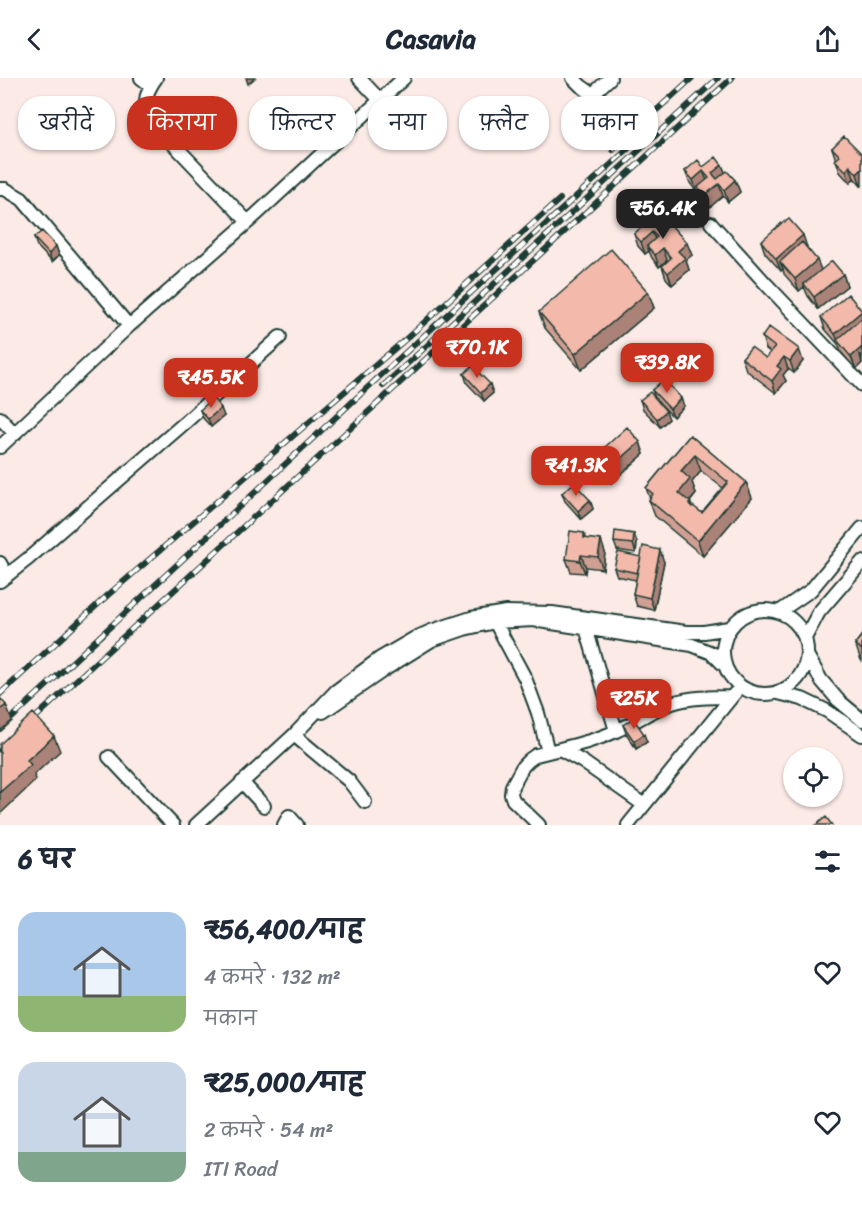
<!DOCTYPE html>
<html lang="hi">
<meta charset="utf-8">
<style>
:root{--surface:#fff;--page:#f2f2f3;--text:#1f2937;--muted:#747a83;--accent:#c8321e}
body{margin:0;font-family:Sriracha,"Playpen Sans Deva",sans-serif;background:var(--page);color:var(--text);height:100vh;display:flex;flex-direction:column;font-size:22px;white-space:nowrap}
*{box-sizing:border-box;margin:0}
p{font-size:20px;color:var(--muted)}
.icon{flex:none;width:33px;height:33px;fill:none;stroke:currentColor;stroke-width:2;stroke-linecap:round;stroke-linejoin:round}
.map{position:relative;height:747px;overflow:hidden}
.side{display:flex;flex-direction:column;background:var(--surface);flex:1}
.side>*{flex:none}
.banner{position:absolute;left:18px;top:18px;width:826px;height:54px;display:flex;gap:12px}
.tools{position:absolute;left:783px;top:669px;display:grid;gap:12px}
.tools a{display:grid;place-items:center;width:60px;height:60px;border-radius:50%;background:var(--surface);box-shadow:0 2px 4px #0004;font-size:30px}
.price{position:absolute;translate:-50% -51px;padding:0 14px;border-radius:12px;background:var(--accent);color:#fff;font-size:20px;line-height:39px;filter:drop-shadow(0 2px 3px #0008)}
.price::after{content:'';position:absolute;left:50%;top:36px;width:18px;height:14px;margin-left:-9px;background:inherit;clip-path:polygon(0 0,100% 0,50% 100%)}
.price.selected{background:#222;color:#fff}
ul{padding:0;list-style:none}
li{display:flex;align-items:center;gap:18px;height:150px;padding:0 18px}
li span{display:grid;place-items:center;flex:none;width:168px;height:120px;border-radius:18px;color:#555}
li>.icon{margin-inline-start:auto}
span .icon{width:72px;height:72px;fill:#fffc;stroke-width:1}
li b{font-size:26px}
h2{display:flex;justify-content:space-between;align-items:center;height:72px;padding:0 18px;font-size:26px}
.chip{padding:0 21px;border-radius:24px;background:var(--surface);box-shadow:0 2px 4px #0004;font-size:21px;line-height:54px}
.chip.selected{background:var(--accent);color:#fff}
header{display:flex;justify-content:space-between;align-items:center;height:78px;padding:0 18px;background:var(--surface);font-size:27px;font-weight:700}
.map>svg:first-child{display:block}
</style>
<header><svg class="icon" aria-label="back" viewBox="0 0 24 24"><path d="M15 5l-7 7 7 7"/></svg>Casavia<svg class="icon" aria-label="share" viewBox="0 0 24 24"><path d="M12 15V3M7 8l5-5 5 5M5 13v7h14v-7"/></svg></header>
<div class="map">
<svg width="862" height="747" viewBox="0 0 862 747">
<rect width="100%" height="100%" fill="#fbeae6"/>
<filter id="ink" filterUnits="userSpaceOnUse"><feTurbulence type="fractalNoise" baseFrequency=".0167" numOctaves="2"/><feDisplacementMap in="SourceGraphic" scale="12" xChannelSelector="R" yChannelSelector="G"/><feConvolveMatrix kernelMatrix="1 2 1 2 8 2 1 2 1" color-interpolation-filters="sRGB"/></filter>
<g filter="url(#ink)">
<g fill="none" stroke-linecap="round" stroke-linejoin="round">
<!-- minor casing -->
<g stroke="#1f3d34" stroke-width="16">
<path id="minor" d="M141,0l9,7
M156,0c-14,19 -13,30 1,49l91,95
M359,0l21,22
M573,0l8,8 10,7 5,-2 14,-13
M0,111h5l17,10 107,127
M711,145l56,62 95,100
M0,340l15,16
M0,369l129,-121 119,-104 156,-144
M0,485l7,13
M0,503l29,-23 159,-138 92,-83
M723 574a42 42 0 1 1 84 0a42 42 0 1 1-84 0Z
M779,534l32,-22 51,-62
M495,544l30,56 13,35 10,39
M586,550l30,103
M805,560l14,-26 43,-50
M807,577l14,25 17,20 24,20
M778,615l24,6 25,12 35,24
M323,634l61,-42 48,-30 32,-11 31,-7 38,-2 159,25 20,8 11,11
M294,657l55,46 16,21
M560,671c20,-5 40,-10 58,-19 18,-8 34,-21 54,-27 19,-6 39,-6 59,-6
M109,679l64,68
M242,704l22,24
M196,747l98,-90 42,-44 43,-32 36,-21 16,-7 40,-13 35,-6 46,1 134,19h18l25,-4
M284,747l5,-9 8,9
M539,747l-26,-25 -2,-6 1,-8 11,-20 6,-6 7,-5 24,-6 23,13 61,43
M628,747l107,-132"/>
</g>
<!-- minor -->
<use href="#minor" stroke="#fff" stroke-width="12"/>
<!-- rail casing -->
<g stroke="#1f3d34" stroke-width="6">
<path id="rail" d="M613,72l79,-72
M383,308l335,-308
M0,616l108,-99 299,-257 153,-139
M0,651l393,-365 237,-217
M0,672l732,-672"/>
</g>
<!-- rail -->
<use href="#rail" stroke="#fff" stroke-width="4" stroke-dasharray="11" stroke-linecap="butt"/>
</g>
<!-- wall -->
<path fill="#d19f92" stroke="#1f3d34" stroke-width="1.5" fill-rule="evenodd" d="M832,70l30,6 -1,32 -7,-8 -4,5 -10,-11z
M722,87l3,7 10,8 5,12 -12,10 -5,-6 -13,11 -7,-8 -3,-9 -3,2 -7,-9 -5,-12 18,-4z
M659,134l33,43 -6,5 3,10 -17,15 -6,-7 -4,-12 6,-5 -1,-1 -8,7 -7,-9 -3,-7 -4,3 -7,-8 -4,-12z
M34,160l22,8 3,9 -7,7 -15,-16z
M761,163l46,6v1l14,22 22,4 4,12 -29,23 -10,-13 -4,-9 -5,4 -15,-17 -1,-5 -2,2 -16,-18z
M648,214l6,16 -73,62 -36,-42 -6,-16z
M862,233v52l-6,6 -15,-17 -3,-8 -13,-15 -4,-12z
M762,259l41,24 -9,12 -6,-4 -5,6 3,6 -10,12 -30,-23 -4,-12h24l4,-6 -4,-3z
M464,296l29,19 -9,8 -17,-18z
M652,312l32,16 -11,11 -18,-19z
M640,322l29,19 -9,8 -17,-18z
M200,332l24,6 -13,11 -8,-9z
M690,357l56,47 6,16 -49,58 -48,-40 -6,-16 1,-1 -4,-11zM701,393l22,17 -21,25 -10,-6 -2,-5 6,-8 -4,-12z
M640,364l4,12 -33,29 -13,-14 -4,-12z
M562,415l28,7 3,9 -12,10 -16,-18z
M584,455l2,5 19,14 -2,17 -17,-2 -1,6 -14,-1 -5,-13z
M614,464h23l-1,11 -19,-3z
M664,484l-10,48 -17,-4 -4,-12 3,-14 -19,-4 -3,-8z
M862,557v26l-1,-1 -6,-16z
M623,647l24,17 -11,7 -10,-16z"/>
<!-- shaded-wall -->
<path fill="#aa8277" stroke="#1f3d34" stroke-width="1.5" d="M246,0h9l-7,6z
M722,87l5,12 -11,8 -4,-12z
M850,88l4,12 -4,5 -4,-12z
M862,91v17h-1l-4,-12z
M703,93l5,12 -10,4 2,3 -3,2 -4,-12z
M735,102l5,12 -12,10 -4,-12z
M719,106l4,12 -13,11 -5,-12z
M652,154l5,12 -10,2 2,5 -4,3 -4,-12z
M803,157l4,12 -22,20 -5,-5 3,7 -2,2 -5,-12z
M687,165l5,12 -6,5 3,10 -17,15 -4,-12 10,-22z
M56,168l3,9 -7,7 -3,-8z
M663,170l4,12 -8,7 -4,-12z
M817,182l5,12 -18,12v3l-5,4 -4,-12z
M843,196l4,12 -29,23 -4,-12z
M648,214l6,16 -73,62 -6,-16z
M862,233v16l-24,14 -3,-7z
M862,269v10l-2,-2 2,8 -6,6 -5,-12z
M799,271l4,12 -9,12 -4,-12z
M784,279l4,12 -5,6 3,6 -10,12 -4,-12 5,-15z
M490,306l3,9 -9,8 -3,-8z
M681,320l3,8 -11,11 -3,-8z
M221,330l3,8 -13,11 -3,-8z
M666,333l3,8 -9,8 -3,-8z
M640,364l4,12 -33,29 -4,-12z
M695,377l6,16 -9,11 4,12 -12,14 -5,-15 2,-22z
M746,404l6,16 -49,58 -5,-15z
M590,422l3,9 -12,10 -3,-8z
M634,456l3,8 -1,11 -3,-9z
M601,462l4,12 -2,17 -5,-12z
M660,472l4,12 -10,48 -4,-12z
M581,477l5,12 -1,6 -5,-12z
M6,627l6,16 -12,10v-21z
M644,656l3,8 -11,7 -2,-8z
M54,658l6,15 -26,24 2,5 -36,34v-22l27,-32z"/>
<!-- building -->
<path fill="#f3b9aa" stroke="#1f3d34" stroke-width="1.5" fill-rule="evenodd" d="M844,58l18,18v15l-5,5 -7,-8 -4,5 -11,-11 5,-4 -8,-8z
M716,79l6,8 -10,8 5,6 10,-8 8,9 -11,10 -5,-6 -14,11 -7,-8 11,-9 -6,-7 -10,9 -8,-9 13,-11 5,7z
M659,134l28,31 -9,8 7,7 -17,15 -6,-7 9,-8 -8,-10 -8,7 -8,-9 10,-9 -5,-5 -11,10 -7,-8z
M789,141l14,16 -27,24 -15,-18 23,-20 1,1z
M42,153l14,15 -7,8 -15,-16z
M802,164l15,18 -22,19 -15,-17z
M611,171l37,43 -73,62 -36,-42z
M832,183l11,13 -29,23 -10,-13z
M848,216l14,17 -27,23 -14,-17z
M861,241l1,1v27l-11,10 -14,-17z
M769,249l30,22 -9,12 -6,-4 -7,9 4,3 -9,12 -30,-23 9,-11 15,11 9,-11 -13,-10z
M472,288l18,18 -9,9 -17,-19z
M664,301l17,19 -11,11 -18,-19z
M650,314l16,19 -9,8 -17,-19z
M213,320l8,10 -13,11 -8,-9z
M627,349l13,15 -33,29 -13,-14z
M690,357l56,47 -48,59 -49,-41 4,-6 -7,-6zM695,377l33,27 -26,31 -9,-7 -1,1 -3,-3 2,-1 -12,-10 11,-14 -9,-8z
M574,405l16,17 -12,11 -16,-18z
M570,453l14,2v5l17,2 -3,17 -17,-2 -1,6 -14,-2z
M615,453l19,3 -1,10 -19,-2z
M643,468l17,4 -10,48 -17,-4z
M618,474l23,5 -4,16 -23,-5z
M862,557v15l-7,-6z
M0,620l6,7 -6,5z
M33,635l21,23 -27,24 4,5 -31,27v-48z
M633,640l11,16 -10,7 -11,-16z
M826,739l6,8h-16z"/>
</g>
</svg>
<div class="tools">
<a><svg class="icon" aria-label="locate" viewBox="0 0 24 24"><circle cx="12" cy="12" r="6"/><path d="M12 2v4M12 18v4M2 12h4M18 12h4"/></svg></a>
</div>
<b class="price selected" style="left:663px;top:162px">₹56.4K</b>
<b class="price" style="left:477px;top:301px">₹70.1K</b>
<b class="price" style="left:667px;top:316px">₹39.8K</b>
<b class="price" style="left:211px;top:331px">₹45.5K</b>
<b class="price" style="left:576px;top:419px">₹41.3K</b>
<b class="price" style="left:634px;top:652px">₹25K</b>
<div class="banner">
<a class="chip">खरीदें</a>
<a class="chip selected">किराया</a>
<a class="chip">फ़िल्टर</a>
<a class="chip">नया</a>
<a class="chip">फ़्लैट</a>
<a class="chip">मकान</a>
</div>
</div>
<section class="side">
<h2>6 घर<svg class="icon" aria-label="filters" viewBox="0 0 24 24"><path d="M4 7h16M4 17h16"/><circle cx="9" cy="7" r="2"/><circle cx="15" cy="17" r="2"/></svg></h2>
<ul>
<li><span style="background:linear-gradient(#a9c7e8 70%,#8fb573 0)"><svg class="icon" aria-label="home" viewBox="0 0 24 24"><path d="M3 11l9-7 9 7M6 9v11h12V9"/></svg></span><div><b>₹56,400/माह</b><p>4 कमरे · 132 m²</p><p>मकान</p></div><svg class="icon" aria-label="heart" viewBox="0 0 24 24"><path d="M12 20l-8-8c-3-5 5-10 8-4 3-6 11-1 8 4z"/></svg></li>
<li><span style="background:linear-gradient(#c9d6e8 75%,#7fa58c 0)"><svg class="icon" aria-label="home" viewBox="0 0 24 24"><path d="M3 11l9-7 9 7M6 9v11h12V9"/></svg></span><div><b>₹25,000/माह</b><p>2 कमरे · 54 m²</p><p>ITI Road</p></div><svg class="icon" aria-label="heart" viewBox="0 0 24 24"><path d="M12 20l-8-8c-3-5 5-10 8-4 3-6 11-1 8 4z"/></svg></li>
</ul>
</section>
